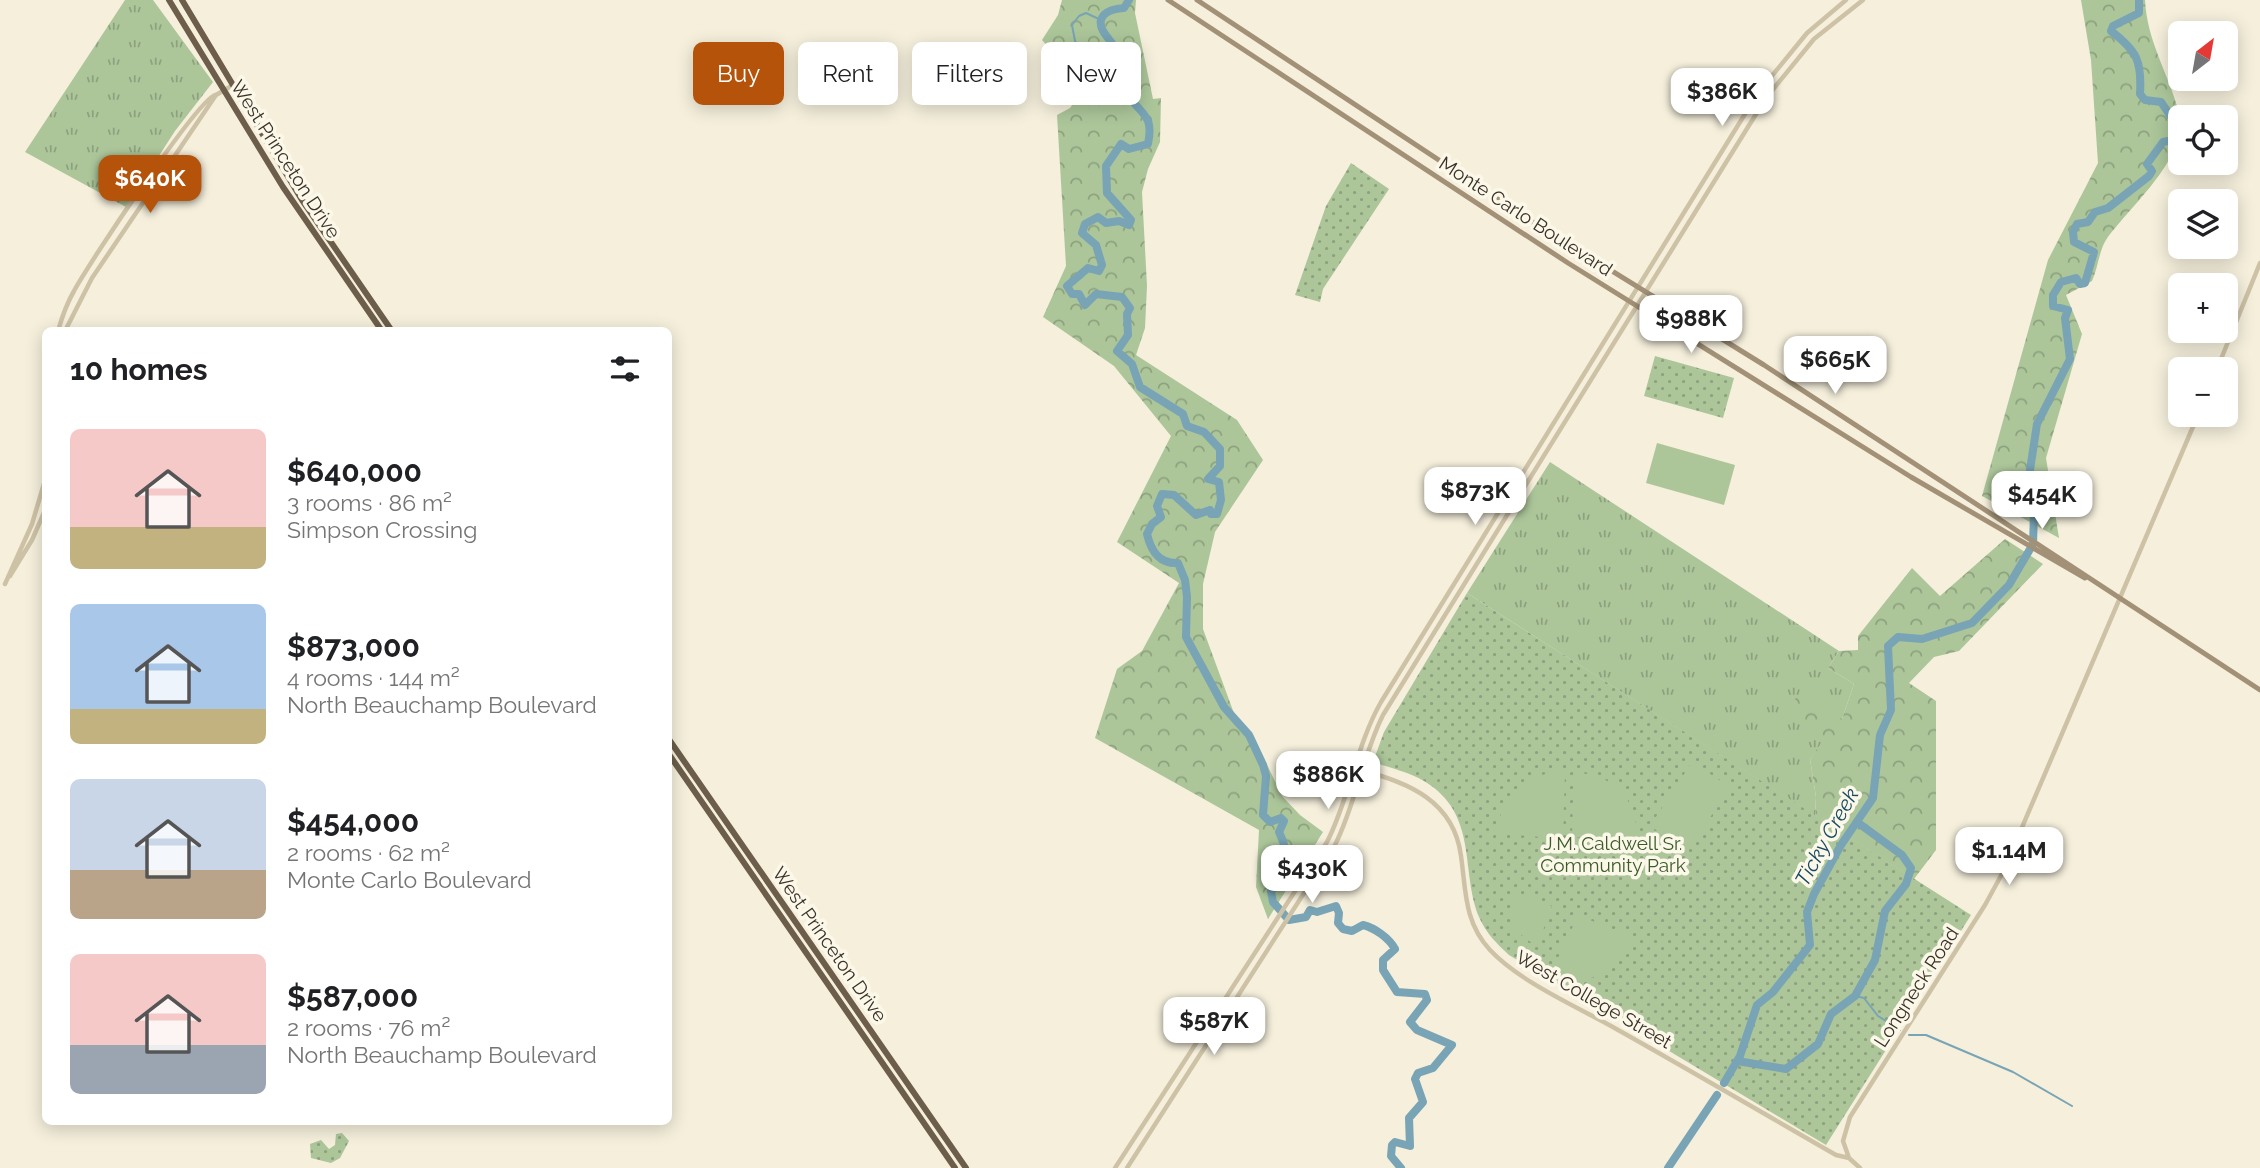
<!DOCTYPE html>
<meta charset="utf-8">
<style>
:root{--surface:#fff;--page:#f2f2f2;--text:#202124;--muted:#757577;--accent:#b45309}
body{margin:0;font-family:Raleway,sans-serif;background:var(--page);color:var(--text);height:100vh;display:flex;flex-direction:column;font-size:26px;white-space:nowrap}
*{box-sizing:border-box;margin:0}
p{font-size:23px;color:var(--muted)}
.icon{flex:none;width:38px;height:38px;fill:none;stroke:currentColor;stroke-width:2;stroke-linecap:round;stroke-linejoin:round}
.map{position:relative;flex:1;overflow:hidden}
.drawer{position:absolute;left:42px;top:327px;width:630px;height:798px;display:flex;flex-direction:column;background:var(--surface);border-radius:10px;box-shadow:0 4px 18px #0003}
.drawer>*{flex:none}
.top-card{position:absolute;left:693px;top:42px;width:665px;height:63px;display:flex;gap:14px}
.needle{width:46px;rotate:31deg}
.buttons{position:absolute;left:2168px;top:21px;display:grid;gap:14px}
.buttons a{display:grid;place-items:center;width:70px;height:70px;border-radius:10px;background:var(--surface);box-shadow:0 4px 18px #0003;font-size:35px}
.price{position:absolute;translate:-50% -60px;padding:0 16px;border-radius:14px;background:#fff;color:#222;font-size:23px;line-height:46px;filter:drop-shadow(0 2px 4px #0008)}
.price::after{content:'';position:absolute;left:50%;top:42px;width:21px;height:16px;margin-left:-10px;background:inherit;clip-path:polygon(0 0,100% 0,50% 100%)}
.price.current{background:var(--accent);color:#fff}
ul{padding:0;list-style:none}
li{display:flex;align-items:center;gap:21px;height:175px;padding:0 28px}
li span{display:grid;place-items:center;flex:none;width:196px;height:140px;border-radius:10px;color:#555}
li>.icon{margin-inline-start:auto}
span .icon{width:84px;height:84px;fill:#fffc;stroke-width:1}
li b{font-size:30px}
h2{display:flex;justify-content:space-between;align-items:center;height:84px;padding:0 28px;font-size:30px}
.pill{padding:0 24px;border-radius:10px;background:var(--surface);box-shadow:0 4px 18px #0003;font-size:24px;line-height:63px}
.pill.current{background:var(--accent);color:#fff}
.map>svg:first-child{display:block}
</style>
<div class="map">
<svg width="2260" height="1168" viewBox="0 0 2260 1168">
<defs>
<pattern id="grass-tufts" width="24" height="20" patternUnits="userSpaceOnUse" patternTransform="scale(1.75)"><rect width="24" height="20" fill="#acc69a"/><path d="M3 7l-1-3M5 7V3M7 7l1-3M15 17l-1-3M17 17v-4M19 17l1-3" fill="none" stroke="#8da17e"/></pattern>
<pattern id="forest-crowns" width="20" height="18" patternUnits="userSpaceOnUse" patternTransform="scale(1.75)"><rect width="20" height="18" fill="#acc69a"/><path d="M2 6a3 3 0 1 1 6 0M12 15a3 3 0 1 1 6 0" fill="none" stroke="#8da17e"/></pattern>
<pattern id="park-dots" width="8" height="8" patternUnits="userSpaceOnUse" patternTransform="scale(1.75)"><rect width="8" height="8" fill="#acc69a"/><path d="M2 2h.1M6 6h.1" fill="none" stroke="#8da17e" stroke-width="1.8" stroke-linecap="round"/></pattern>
</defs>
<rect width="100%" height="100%" fill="#f5efdc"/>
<!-- grass -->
<path fill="url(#grass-tufts)" d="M125,0h28l60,82 -38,49 -49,76 -101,-55z
M1550,462l289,189 -11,17 26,16 -12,35 -32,40 6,38 -1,19 -348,-223z"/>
<!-- forest -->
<path fill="url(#forest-crowns)" d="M1062,0h74l-1,13 18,86 8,-1 -1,44 -12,27 -6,23 5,94 -2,42 -9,27 101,65 26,40 -48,72 -12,52v45l32,87 19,21 28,59 18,19 23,17 -55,87 -12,-32 3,-57 -164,-92 22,-69 25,-18 37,-68 -62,-41 54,-106 -57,-70 -71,-49 23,-51 -9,-151 13,-7 19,-26 -10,-19 -24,-9 -13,-14 16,-25z
M2081,0h64c2,42 24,74 34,113 11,44 -50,94 -73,127 -7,11 -8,28 -14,41l-26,14 16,39 -36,124 13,80 -77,-42 66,-236 50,-97 -7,-103z
M2005,539l38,25 -84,87 -25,6 -25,26 27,18v149l-22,29 -99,-63 1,-19 -6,-38 14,-20 -43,-26 19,-19 42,25 12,-35 -26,-16 11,-17 19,-1v-14l54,-68 28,28z"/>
<!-- park -->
<path fill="url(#park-dots)" d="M1351,163l38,26 -66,100 -3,13 -25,-7 31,-89z
M1655,356l79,22 -11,40 -79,-22z
M1467,593l504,322 -145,230 -317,-190c-12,-11 -23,-22 -30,-38 -19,-47 0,-103 -55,-136 -16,-9 -33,-13 -51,-19l11,-30z
M342,1133l7,8 -9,17 -9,5 -20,-5 -1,-14 11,-4 8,9 6,-4 1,-11z"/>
<!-- garden -->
<path fill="#acc69a" d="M1657,443l78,22 -11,40 -78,-22z
M1692,762l38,25 -42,64 -38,-25z
M1565,771l-2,68 -67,-6c7,-40 29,-59 69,-62z
M1574,772c43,5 61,24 64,67l-66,-2z
M1514,891l38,15 -15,41 -27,-21z
M1578,915l55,23c-20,38 -39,49 -81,34z"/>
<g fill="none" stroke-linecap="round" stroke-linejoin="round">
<!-- stream -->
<path stroke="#78a4b5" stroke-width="2" d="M1101,20l-15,-7 -7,3 -7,9 3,16 16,22 9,1 9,-5 13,11
M1855,996l9,2 14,18 22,14
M1909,1035h17l87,37 59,34"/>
<!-- river -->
<path stroke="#78a4b5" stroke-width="8" d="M1129,0l-5,8c-8,1 -20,2 -23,12 -3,12 14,23 17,33 4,13 4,32 11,43 13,20 25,19 19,48l-19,5 -8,-5 -15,22 1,27 24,27 -2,5 -10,-4 -13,2 -8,-6 -13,7 -3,9 14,12 6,20 -3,6 -11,-3 -21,18 5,8h7l6,11 11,-11 26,3 8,11 -3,6 1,21 -11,16 15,13 8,23 43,27 4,12 17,6 16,17v17l-12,13 11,3 2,18 -4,14h-6l-1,-4 -14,5 -22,-20 -12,-1 -5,12 4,11 -9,7 -5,10c4,17 12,30 31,29l7,17 2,17 -1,40 38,70 25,28 14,30 3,11 -3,39 7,7 11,-4 3,3 -5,11c12,26 13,38 -8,59l2,11 16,18 17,-3 4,-7 7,2 19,-6 3,7 -1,10 5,6 9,2 11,-6c12,3 26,13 32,24l-12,11v10l14,22 28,2 2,6 -17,22 7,8 35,15 -19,23 -15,5 -3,6 8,23 -14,16 1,28 -15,-4 -3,3 -1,11 10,12
M1737,1061l49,8 32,-25 13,-30 24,-18 20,-36 10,-49 21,-27 5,-16 -9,-13 -45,-33
M1724,1083l16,-27 17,-51 16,-13 37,-47 -3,-33 7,-18 27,-49 32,-47 7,-63 11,-25 -3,-64 10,-9 24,2 50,-16 37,-38 24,-41 1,-31 -4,-43 7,-46 33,-65 -5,-41 3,-8 -15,-4v-11l8,-13 15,-4 4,6 5,-1 9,-31 -20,-10 -1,-10 4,-8 11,-2 7,-10 13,-4 41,-32 3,-5 -5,-7 16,-22 10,-2 5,-13 -17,-25 -16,-2 -5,-6c2,-33 -3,-43 -29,-63l2,-5 26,-13v-13
M1668,1168l49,-73"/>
<!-- tertiary -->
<path stroke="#cec2a6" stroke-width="4.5" d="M58,331c4,-14 9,-28 16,-40 15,-28 122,-189 141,-196
M65,331l27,-53 124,-183 17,-10
M2217,369l43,-106
M10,576l22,-36 14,-32
M5,584l27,-60 14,-47
M1360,770c48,12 94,31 101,86 5,35 3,66 29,94 29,31 83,55 121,76 75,42 150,86 225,129l13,3 11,10
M1849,1158l-6,-17 7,-24 135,-212 18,-33 195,-457
M1115,1168l212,-326c23,-45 29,-96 54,-140l377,-609 49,-60 39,-33
M1127,1168l208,-323c21,-42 27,-88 48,-130l383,-617 48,-59 49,-39"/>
<!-- secondary -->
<path stroke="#a29177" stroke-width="5" d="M1168,0l400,263 343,214 174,101
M1197,0l331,219 236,146 496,325"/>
<!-- trunk -->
<path stroke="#6c5e4a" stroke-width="6" d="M169,0l114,187 99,144
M182,0l120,200 90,131
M668,738l298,430
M668,753l287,415"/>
</g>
<g text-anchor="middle" stroke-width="7" stroke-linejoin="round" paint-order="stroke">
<!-- street labels -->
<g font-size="19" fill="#3a3228" stroke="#fcf8e9">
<text transform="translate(286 159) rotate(57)" y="7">West Princeton Drive</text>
<text transform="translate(1526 216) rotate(33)" y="7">Monte Carlo Boulevard</text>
<text transform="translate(830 944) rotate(55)" y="7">West Princeton Drive</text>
<text transform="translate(1916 987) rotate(-57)" y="7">Longneck Road</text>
<text transform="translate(1594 999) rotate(30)" y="7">West College Street</text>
</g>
<!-- park labels -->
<g font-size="19" fill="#3c5b29" stroke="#fcf8e9">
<text x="1613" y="850">J.M. Caldwell Sr.<tspan x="1613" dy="22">Community Park</tspan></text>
</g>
<!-- water labels -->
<g font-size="21" font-style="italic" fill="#184a60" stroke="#fcf8e9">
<text transform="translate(1827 837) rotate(-61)" y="7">Ticky Creek</text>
</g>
</g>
</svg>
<div class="buttons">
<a><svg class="needle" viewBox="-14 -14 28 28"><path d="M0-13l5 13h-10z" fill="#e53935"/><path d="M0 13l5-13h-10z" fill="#757577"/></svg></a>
<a><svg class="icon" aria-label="locate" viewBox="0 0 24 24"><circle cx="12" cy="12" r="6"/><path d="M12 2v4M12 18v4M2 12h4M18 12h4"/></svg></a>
<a><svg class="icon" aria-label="layers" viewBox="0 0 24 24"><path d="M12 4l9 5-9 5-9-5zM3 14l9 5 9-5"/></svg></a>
<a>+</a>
<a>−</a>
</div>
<b class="price" style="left:1722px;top:128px">$386K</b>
<b class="price current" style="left:150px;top:215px">$640K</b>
<b class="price" style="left:1691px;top:355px">$988K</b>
<b class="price" style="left:1835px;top:396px">$665K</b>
<b class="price" style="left:1475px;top:527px">$873K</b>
<b class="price" style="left:2042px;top:531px">$454K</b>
<b class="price" style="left:1328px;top:811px">$886K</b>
<b class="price" style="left:2009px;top:887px">$1.14M</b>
<b class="price" style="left:1312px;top:905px">$430K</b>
<b class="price" style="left:1214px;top:1057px">$587K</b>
<div class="top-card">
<a class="pill current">Buy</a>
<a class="pill">Rent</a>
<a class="pill">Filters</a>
<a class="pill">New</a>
</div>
<section class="drawer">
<h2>10 homes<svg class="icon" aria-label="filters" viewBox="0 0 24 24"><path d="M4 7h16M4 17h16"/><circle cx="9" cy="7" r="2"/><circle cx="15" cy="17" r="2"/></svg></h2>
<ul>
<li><span style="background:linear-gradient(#f6c9c9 70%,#c2b280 0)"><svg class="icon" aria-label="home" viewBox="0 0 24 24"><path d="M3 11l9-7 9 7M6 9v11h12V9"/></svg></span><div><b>$640,000</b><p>3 rooms · 86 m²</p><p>Simpson Crossing</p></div></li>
<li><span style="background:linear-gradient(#a9c7e8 75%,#c2b280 0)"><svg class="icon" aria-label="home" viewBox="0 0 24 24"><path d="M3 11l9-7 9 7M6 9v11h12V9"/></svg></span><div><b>$873,000</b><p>4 rooms · 144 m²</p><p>North Beauchamp Boulevard</p></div></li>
<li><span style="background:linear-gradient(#c9d6e8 65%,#b9a48a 0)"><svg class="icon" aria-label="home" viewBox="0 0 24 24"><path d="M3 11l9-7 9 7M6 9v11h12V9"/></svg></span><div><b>$454,000</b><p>2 rooms · 62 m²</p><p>Monte Carlo Boulevard</p></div></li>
<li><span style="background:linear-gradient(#f6c9c9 65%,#9aa5b1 0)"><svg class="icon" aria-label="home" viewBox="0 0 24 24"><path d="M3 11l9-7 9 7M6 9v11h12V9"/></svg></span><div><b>$587,000</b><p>2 rooms · 76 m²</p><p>North Beauchamp Boulevard</p></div></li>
</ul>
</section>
</div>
